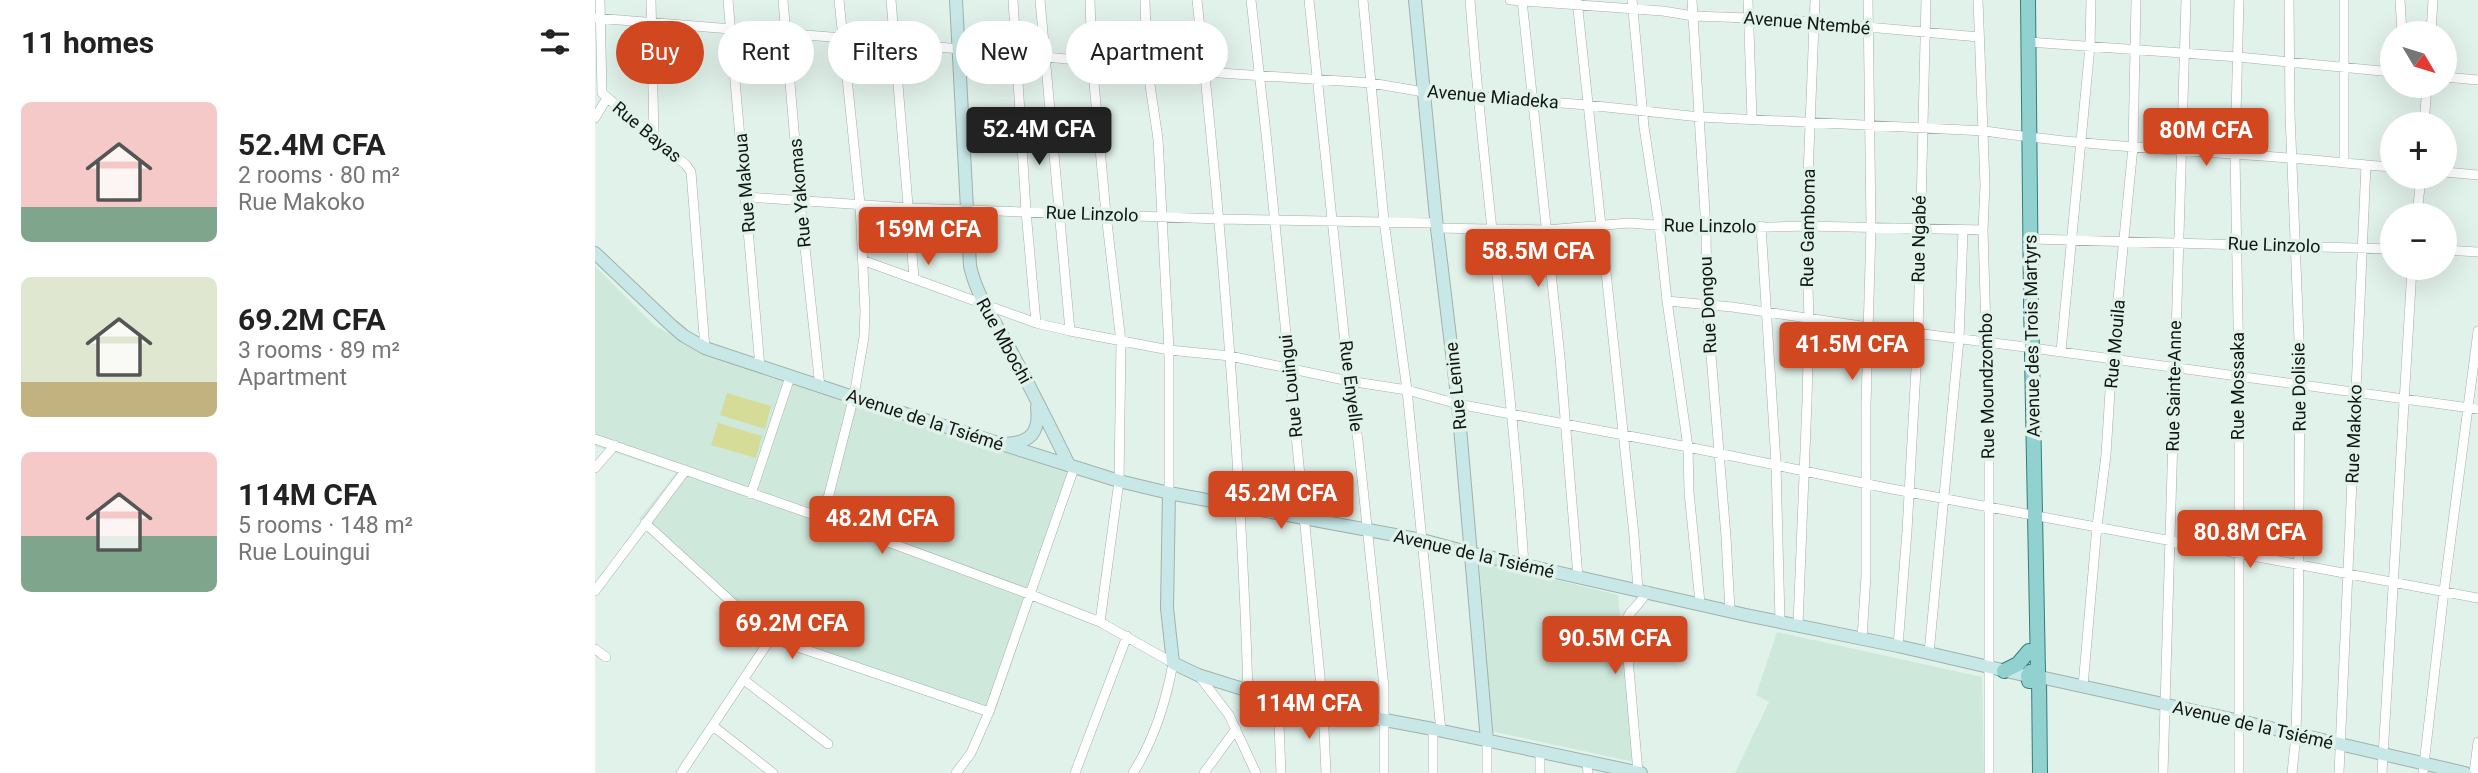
<!DOCTYPE html>
<meta charset="utf-8">
<style>
:root{--surface:#fff;--page:#f2f2f2;--text:#222;--muted:#767676;--accent:#d04720}
body{margin:0;font-family:Roboto,sans-serif;background:var(--page);color:var(--text);height:100vh;display:flex;flex-direction:column;font-size:26px;white-space:nowrap}
*{box-sizing:border-box;margin:0}
p{font-size:23px;color:var(--muted)}
.icon{flex:none;width:38px;height:38px;fill:none;stroke:currentColor;stroke-width:2;stroke-linecap:round;stroke-linejoin:round}
.map{position:relative;flex:1;overflow:hidden}
.drawer{display:flex;flex-direction:column;background:var(--surface);width:595px}
.drawer>*{flex:none}
.top-card{position:absolute;left:21px;top:21px;width:665px;height:63px;display:flex;gap:14px}
.needle{width:46px;rotate:128deg}
.buttons{position:absolute;left:1785px;top:21px;display:grid;gap:14px}
.buttons a{display:grid;place-items:center;width:77px;height:77px;border-radius:50%;background:var(--surface);box-shadow:0 7px 28px #0002;font-size:35px}
.price{position:absolute;translate:-50% -60px;padding:0 16px;border-radius:7px;background:var(--accent);color:#fff;font-size:23px;line-height:46px;filter:drop-shadow(0 2px 4px #0008)}
.price::after{content:'';position:absolute;left:50%;top:42px;width:21px;height:16px;margin-left:-10px;background:inherit;clip-path:polygon(0 0,100% 0,50% 100%)}
.price.selected{background:#222;color:#fff}
ul{padding:0;list-style:none}
li{display:flex;align-items:center;gap:21px;height:175px;padding:0 21px}
li span{display:grid;place-items:center;flex:none;width:196px;height:140px;border-radius:10px;color:#555}
li>.icon{margin-inline-start:auto}
span .icon{width:84px;height:84px;fill:#fffc;stroke-width:1}
li b{font-size:30px}
h2{display:flex;justify-content:space-between;align-items:center;height:84px;padding:0 21px;font-size:30px}
.pill{padding:0 24px;border-radius:32px;background:var(--surface);box-shadow:0 7px 28px #0002;font-size:24px;line-height:63px}
.pill.selected{background:var(--accent);color:#fff}
main{display:flex;flex:1;min-height:0}
.map>svg:first-child{display:block}
</style>
<main>
<section class="drawer">
<h2>11 homes<svg class="icon" aria-label="filters" viewBox="0 0 24 24"><path d="M4 7h16M4 17h16"/><circle cx="9" cy="7" r="2"/><circle cx="15" cy="17" r="2"/></svg></h2>
<ul>
<li><span style="background:linear-gradient(#f6c9c9 75%,#7fa58c 0)"><svg class="icon" aria-label="home" viewBox="0 0 24 24"><path d="M3 11l9-7 9 7M6 9v11h12V9"/></svg></span><div><b>52.4M CFA</b><p>2 rooms · 80 m²</p><p>Rue Makoko</p></div></li>
<li><span style="background:linear-gradient(#dfe7d0 75%,#c2b280 0)"><svg class="icon" aria-label="home" viewBox="0 0 24 24"><path d="M3 11l9-7 9 7M6 9v11h12V9"/></svg></span><div><b>69.2M CFA</b><p>3 rooms · 89 m²</p><p>Apartment</p></div></li>
<li><span style="background:linear-gradient(#f6c9c9 60%,#7fa58c 0)"><svg class="icon" aria-label="home" viewBox="0 0 24 24"><path d="M3 11l9-7 9 7M6 9v11h12V9"/></svg></span><div><b>114M CFA</b><p>5 rooms · 148 m²</p><p>Rue Louingui</p></div></li>
</ul>
</section>
<div class="map">
<svg width="1883" height="773" viewBox="0 0 1883 773">
<rect width="100%" height="100%" fill="#e1f2ea"/>
<!-- built -->
<path fill="#cfe8dc" d="M0,266l59,59 51,30 372,118 -83,242 -222,-71 -133,-125 37,-46 -81,-27z
M884,561l139,34 16,167 -143,-31z
M1182,632l205,45 2,96h-249l34,-71 -13,-7z"/>
<!-- green -->
<path fill="#d4dc98" d="M132,393l44,13 -6,23 -45,-14z
M123,423l44,13 -6,22 -45,-13z"/>
<g fill="none" stroke-linecap="round" stroke-linejoin="round">
<!-- street casing -->
<g stroke="#a1b1aa" stroke-width="10">
<path id="street" d="M5,0l2,93 84,72 5,7 14,176
M56,0l3,137
M133,0l32,367
M188,0l17,201 20,186
M296,0l23,278
M418,0l13,211 10,112
M445,0l30,331
M495,0l2,61 14,153 15,128 -2,139 -19,141
M550,0l2,65 11,74 11,211v143
M602,0c25,230 44,461 51,692
M656,0l16,143 56,564 3,66
M714,0l40,381 9,60 26,246v86
M768,0l21,221 23,169 34,341
M875,0c14,189 42,376 54,565
M915,0l153,11 30,5 85,3 201,18
M927,0l38,357 18,220
M982,0l57,535 4,55
M1037,0l12,127 15,98 8,76 21,146 1,45 11,111
M1097,0l14,229 1,77 19,231 4,74
M1153,0l4,119
M1383,0l7,185 -2,45 6,202v341
M1644,0l-4,154 4,221v398
M1694,0l1,114 10,250 -2,294 -2,77 -4,38
M1805,0l2,33
M0,18l248,20 362,34 166,11 53,9 163,13 113,12 285,14c86,13 175,18 262,24 49,3 97,8 145,12
M1836,33l2,-33
M1434,42l209,15 154,15
M1850,77l33,3
M0,118l12,-20
M1829,124l3,-38
M1749,162v-162
M1850,172l33,3
M152,197l163,11 310,11 217,4
M1822,215l4,-38
M1166,226l15,237 4,158
M842,228l109,2 83,-7 77,6 100,-3 177,4
M1435,239l362,10
M1850,250l33,2
M267,260l174,63 34,8 99,19 61,6 119,25 58,9 51,14 53,10 177,33 199,41 591,110
M1072,301l65,6 136,20 157,20
M1437,348l446,61
M1466,351l29,-305 1,-46
M0,439l228,79 206,76 71,28 73,41c-7,39 -19,77 -40,110
M0,468l20,-23
M156,494l39,-117
M228,518l31,-122 10,-59 1,-26 -5,-107 -21,-204
M50,523l126,115 218,74
M0,591l90,-120
M1203,625l9,-224 2,-83 -3,-92 9,-226
M1267,638l4,-62v-171l5,-178 -3,-227
M1303,646l9,-115 11,-198 8,-333
M0,649l11,8
M1334,653l30,-314 4,-109
M604,676l30,39 27,58
M149,680l84,64
M1488,686l14,-160 9,-71 6,-96 21,-212 3,-147
M683,700l3,73
M118,726l60,47
M892,741v32
M945,751v22
M992,762l1,11
M1043,772l-13,-148c3,-14 17,-20 22,-33
M86,773l90,-135
M361,773l15,-20 18,-41 85,-244
M480,773l52,-137
M609,773l32,-44
M838,773v-44
M1568,773l23,-773
M1744,773l27,-608
M1787,773l30,-505
M1828,773l21,-182 34,-260
M1879,773l4,-31"/>
</g>
<!-- secondary casing -->
<g stroke="#a1b1aa" stroke-width="14">
<path id="secondary" d="M361,0l14,266c7,31 25,56 40,83 20,38 40,77 59,116
M820,0l22,228 21,176 29,337
M0,253l77,73 12,10 21,12 169,56 245,77 50,12 253,47 49,13 275,62 152,31 130,30
M410,444c26,-1 35,-12 32,-37
M574,493l-2,115 6,55 25,12 80,25 155,29 208,44
M1445,677l200,44 225,52"/>
</g>
<!-- primary casing -->
<g stroke="#347d7a" stroke-width="16">
<path id="primary" d="M1433,0l3,302 7,370
M1409,671l14,-7 11,-13
M1443,681h-9l-1,-5 2,-4 6,-1 3,4 1,98"/>
</g>
<!-- street -->
<use href="#street" stroke="#fff" stroke-width="9"/>
<!-- secondary -->
<use href="#secondary" stroke="#c8e8e8" stroke-width="12"/>
<!-- primary -->
<use href="#primary" stroke="#91d2d0" stroke-width="14"/>
</g>
<g text-anchor="middle" stroke-width="7" stroke-linejoin="round" paint-order="stroke">
<!-- street labels -->
<g font-size="18" fill="#101614" stroke="#e1f2ea">
<text transform="translate(1212 23) rotate(5)" y="6">Avenue Ntembé</text>
<text transform="translate(898 97) rotate(5)" y="6">Avenue Miadeka</text>
<text transform="translate(52 132) rotate(40)" y="6">Rue Bayas</text>
<text transform="translate(150 183) rotate(-95)" y="6">Rue Makoua</text>
<text transform="translate(205 193) rotate(-95)" y="6">Rue Yakomas</text>
<text transform="translate(497 214) rotate(2)" y="6">Rue Linzolo</text>
<text transform="translate(1115 226) rotate(1)" y="6">Rue Linzolo</text>
<text transform="translate(1213 228) rotate(-89)" y="6">Rue Gamboma</text>
<text transform="translate(1324 239) rotate(-89)" y="6">Rue Ngabé</text>
<text transform="translate(1679 245) rotate(2)" y="6">Rue Linzolo</text>
<text transform="translate(1113 305) rotate(-93)" y="6">Rue Dongou</text>
<text transform="translate(1437 336) rotate(-91)" y="6">Avenue des Trois Martyrs</text>
<text transform="translate(409 341) rotate(61)" y="6">Rue Mbochi</text>
<text transform="translate(1520 344) rotate(-85)" y="6">Rue Mouila</text>
<text transform="translate(696 386) rotate(-96)" y="6">Rue Louingui</text>
<text transform="translate(756 386) rotate(83)" y="6">Rue Enyelle</text>
<text transform="translate(861 386) rotate(-96)" y="6">Rue Lenine</text>
<text transform="translate(1392 386) rotate(-91)" y="6">Rue Moundzombo</text>
<text transform="translate(1579 386) rotate(-89)" y="6">Rue Sainte-Anne</text>
<text transform="translate(1643 386) rotate(-90)" y="6">Rue Mossaka</text>
<text transform="translate(1704 387) rotate(-91)" y="6">Rue Dolisie</text>
<text transform="translate(330 420) rotate(18)" y="6">Avenue de la Tsiémé</text>
<text transform="translate(1759 434) rotate(-88)" y="6">Rue Makoko</text>
<text transform="translate(879 554) rotate(13)" y="6">Avenue de la Tsiémé</text>
<text transform="translate(1658 725) rotate(13)" y="6">Avenue de la Tsiémé</text>
</g>
</g>
</svg>
<div class="buttons">
<a><svg class="needle" viewBox="-14 -14 28 28"><path d="M0-13l5 13h-10z" fill="#e53935"/><path d="M0 13l5-13h-10z" fill="#767676"/></svg></a>
<a>+</a>
<a>−</a>
</div>
<b class="price selected" style="left:444px;top:167px">52.4M CFA</b>
<b class="price" style="left:1611px;top:168px">80M CFA</b>
<b class="price" style="left:333px;top:267px">159M CFA</b>
<b class="price" style="left:943px;top:289px">58.5M CFA</b>
<b class="price" style="left:1257px;top:382px">41.5M CFA</b>
<b class="price" style="left:686px;top:531px">45.2M CFA</b>
<b class="price" style="left:287px;top:556px">48.2M CFA</b>
<b class="price" style="left:1655px;top:570px">80.8M CFA</b>
<b class="price" style="left:197px;top:661px">69.2M CFA</b>
<b class="price" style="left:1020px;top:676px">90.5M CFA</b>
<b class="price" style="left:714px;top:741px">114M CFA</b>
<div class="top-card">
<a class="pill selected">Buy</a>
<a class="pill">Rent</a>
<a class="pill">Filters</a>
<a class="pill">New</a>
<a class="pill">Apartment</a>
</div>
</div>
</main>
